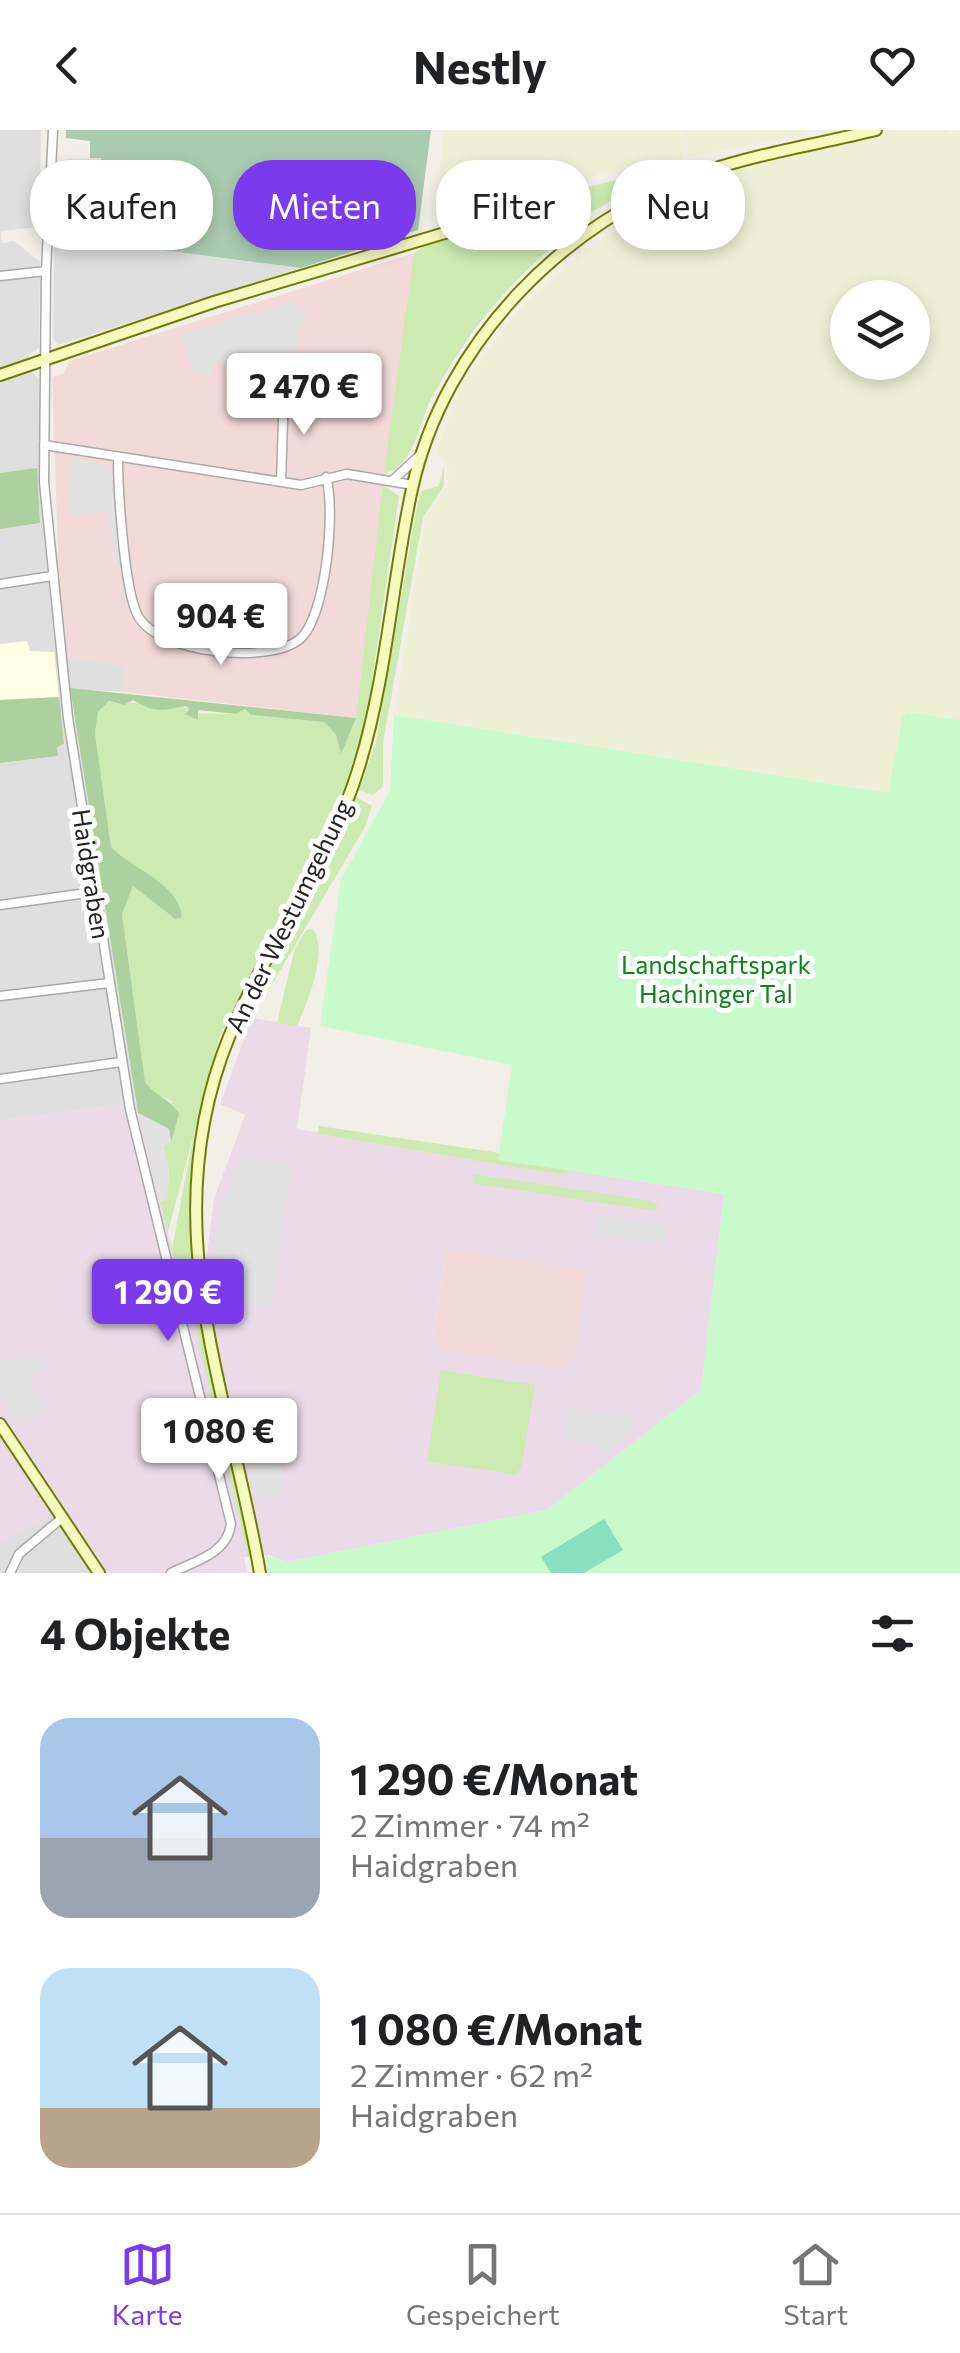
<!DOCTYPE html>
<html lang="de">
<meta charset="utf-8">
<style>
:root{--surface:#fff;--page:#f2f2f2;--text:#202124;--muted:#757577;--line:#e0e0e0;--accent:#7c3aed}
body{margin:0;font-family:Commissioner,sans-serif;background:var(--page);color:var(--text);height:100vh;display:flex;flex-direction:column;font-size:38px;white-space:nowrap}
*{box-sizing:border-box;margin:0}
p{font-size:32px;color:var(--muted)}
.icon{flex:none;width:55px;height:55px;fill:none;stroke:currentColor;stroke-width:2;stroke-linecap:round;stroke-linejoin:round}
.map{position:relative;height:1443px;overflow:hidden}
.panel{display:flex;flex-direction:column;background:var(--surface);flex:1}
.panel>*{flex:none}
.banner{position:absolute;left:30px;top:30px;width:900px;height:90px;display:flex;gap:20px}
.buttons{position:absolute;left:830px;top:150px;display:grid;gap:20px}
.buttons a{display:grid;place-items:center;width:100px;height:100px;border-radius:50%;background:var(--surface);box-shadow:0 5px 15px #0003;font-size:50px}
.price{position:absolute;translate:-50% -85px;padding:0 22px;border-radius:10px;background:#fff;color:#222;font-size:32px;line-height:65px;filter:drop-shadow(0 2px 5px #0008)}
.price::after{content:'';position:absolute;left:50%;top:60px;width:30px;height:22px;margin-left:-15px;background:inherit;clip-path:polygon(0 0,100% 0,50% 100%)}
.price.selected{background:var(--accent);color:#fff}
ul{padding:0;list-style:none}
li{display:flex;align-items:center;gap:30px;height:250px;padding:0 40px}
li span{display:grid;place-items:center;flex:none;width:280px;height:200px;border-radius:30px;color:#555}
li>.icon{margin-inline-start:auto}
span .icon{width:120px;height:120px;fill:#fffc;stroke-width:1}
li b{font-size:42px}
h2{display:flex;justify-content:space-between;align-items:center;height:120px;padding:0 40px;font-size:42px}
.tag{padding:0 35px;border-radius:40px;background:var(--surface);box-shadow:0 5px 15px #0003;font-size:35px;line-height:90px}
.tag.selected{background:var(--accent);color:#fff}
header{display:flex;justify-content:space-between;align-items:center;height:130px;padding:0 40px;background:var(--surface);font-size:45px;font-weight:700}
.tabs{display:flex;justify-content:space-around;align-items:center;height:140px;border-top:2px solid var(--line);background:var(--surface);font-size:28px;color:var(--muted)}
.tabs a{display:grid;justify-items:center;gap:5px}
.tabs .selected{color:var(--accent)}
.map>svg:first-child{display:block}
</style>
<header><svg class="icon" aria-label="back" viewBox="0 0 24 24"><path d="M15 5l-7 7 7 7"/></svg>Nestly<svg class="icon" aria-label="heart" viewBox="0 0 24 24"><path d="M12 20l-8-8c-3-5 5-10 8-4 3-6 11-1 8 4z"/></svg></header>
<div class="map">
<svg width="960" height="1443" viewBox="0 0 960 1443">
<rect width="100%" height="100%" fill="#f2efe9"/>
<!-- residential -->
<path fill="#e0dfdf" d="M0,0h41l-1,97 -39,4 1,12 12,-2 26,21 -1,86 -10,6v14l10,12 4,148 18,160 9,-1 -5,-31 61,10 -2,26 -54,-3 66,413 -136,19v-358l57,-7 2,-59 -59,3v-171l40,-6 -3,-54 -37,4z
M65,108l42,5 194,25 -243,77 -5,-7 1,-91z
M52,1383l39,60h-91v-30z"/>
<!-- commercial -->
<path fill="#f2dad9" d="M414,123l-58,465 -232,-26 2,-26 -61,-10 -11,-101 4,-3 -6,-175 11,-3 7,-13z
M447,1119l140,21 -13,90 -12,9 -119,-19 -10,-13z"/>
<!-- industrial -->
<path fill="#ebdbe8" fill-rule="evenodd" d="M252,888l59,10 -14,101 427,65 -23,196 -154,120 -260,52 -19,-7 -24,2 3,16h-156l-39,-60 -52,30v-422l136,-19 38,154 32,7 8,-64 31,-84 -25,-11zM447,1119l140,21 -13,90 -12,9 -119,-19 -10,-14z"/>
<!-- education -->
<path fill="#ffffe5" d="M27,511l3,10 24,1 5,45 -59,3v-56z"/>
<!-- farmland -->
<path fill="#eef0d5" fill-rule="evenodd" d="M443,0h238l3,28 -87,17 -161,51z
M684,0h120l1,4 -118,23z
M895,0h52l1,5 12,-5v590l-52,-8 -19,81 -495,-78 31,-197 22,-31 2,-13 -4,-15 -8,-5 3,-13 21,-54 57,-77 70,-63 69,-44 74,-31zM848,168h64v64h-64z"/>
<!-- grass -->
<path fill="#cdebb0" d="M672,37l-88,49 -25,-16 -22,-1z
M516,88l33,2 8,6 -2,18c-56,50 -88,89 -124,155 -13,25 -16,67 -47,75l30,-221 18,-11z
M444,336v20l-21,31 -40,226v43l-10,9 -14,-5 17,-48 39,-226 6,-25 18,-5z
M383,355l16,11 -32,219 -21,70 -127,253 -51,194 -8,-31 7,-2 2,-28 -6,-25 9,-45 -19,-8 -8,-10 -23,-169 11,-29 41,34 -63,-72 -16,-114 3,-21 12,-11 8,3c12,-3 60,0 72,5l-4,4 49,1 10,-5 6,6 73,7 12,13 5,18 15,-35z
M356,667l16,9 -7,21 -97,164 -9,-6 76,-140z
M313,799c16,22 -6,74 -16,97l-20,-3 18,-75 11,-18z
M319,996l254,38 -6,10 -16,-1 -233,-39z
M194,1002l-4,78 6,81 57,265 -5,1 -49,-213 -11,-82 -14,-6 -2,-7z
M474,1044l179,27 5,5 -5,5 -181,-28z
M441,1240l94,15 -14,83 -5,6 -89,-12z"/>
<!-- forest -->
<path fill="#add19e" d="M37,338l3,55 -40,6v-56z
M70,558l286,30 -15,36 -5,-19 -12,-13 -73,-7 -6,-6 -9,5 -38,-4v10l-13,-6 5,-5 -5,-3c-24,5 -30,7 -52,-6l-9,5 -15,-4 -11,11 -3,21 16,114c21,22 68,36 71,70l-7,2 -42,-33 -11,28 23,168c11,15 25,16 34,32l-8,28 -2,-13 -31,-16z
M59,567l5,47 -7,3 1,9 -58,7v-63z"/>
<!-- cemetery -->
<path fill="#aacbaf" d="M66,0h365l-13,100 -117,38 -200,-26v-84h-11v-17l-24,-3z"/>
<!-- park -->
<path fill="#c8facc" d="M907,582l53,8v853h-692l-2,-18 21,7 260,-52 154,-120 23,-196 -226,-34 14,-95 -192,-39 21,-147 49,-88 4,-76 494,78 15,-77z"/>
<!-- pitch -->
<path fill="#88e0be" d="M604,1389l19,31 -39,23h-33l-10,-16z"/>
<!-- parking -->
<path fill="#e2e2e2" d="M101,28v84l-36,-4 1,-79z
M296,170l2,6 8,1 -19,79 -33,-5 1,-12 -43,-6 -2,11 -17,-3 -11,-36z
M71,327l39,9 10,96 -6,1 -6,-52 -38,4z
M138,983l31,16 2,13 -8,5 6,24 -2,29h-7z
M241,1028l51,7 -22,145 -52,-8 -7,-36 11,-64z
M596,1084l66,10 7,-4 -4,23 -13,-2 -1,4 -58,-13z
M38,1226l7,11 -17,12 19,29 -28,18 -19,-29v-36z
M567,1277l65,9 -2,15 -32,28 2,-15 -38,-6z
M240,1297l49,7 -10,64 -24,-2z"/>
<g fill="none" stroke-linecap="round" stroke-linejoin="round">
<!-- minor casing -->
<g stroke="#a9a9a9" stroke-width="11">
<path id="minor" d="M53,0l-7,141 -2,211 24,236 62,391 101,415c-4,30 -36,37 -60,49
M0,146l46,-5
M44,315l257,40 46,-11 66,11
M118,327c0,32 6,133 20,159 20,37 131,49 162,23 26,-22 36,-129 26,-162
M393,350l26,-24
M281,352l3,-93
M0,454l52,-8
M0,775l94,-13
M0,866l109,-13
M0,949l121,-17
M10,1443l9,-19 43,-36"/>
</g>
<!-- secondary casing -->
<g stroke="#707d05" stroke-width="14">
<path id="secondary" d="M555,81l23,29
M0,245l214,-73 311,-93 38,3 23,22
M0,1294l99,149
M260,1443c-32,-185 -107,-349 -31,-536 38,-93 101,-174 130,-270 28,-91 33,-186 53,-278 32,-146 153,-269 292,-317 56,-19 115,-28 172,-42"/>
</g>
<!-- minor -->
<use href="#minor" stroke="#fff" stroke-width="8"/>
<!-- secondary -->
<use href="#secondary" stroke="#f7fabf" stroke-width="10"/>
</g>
<g text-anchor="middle" stroke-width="10" stroke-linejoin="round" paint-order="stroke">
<!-- street labels -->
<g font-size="25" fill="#222" stroke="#fff">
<text transform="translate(91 744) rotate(81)" y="9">Haidgraben</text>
<text transform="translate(289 786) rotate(-64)" y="9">An der Westumgehung</text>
</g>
<!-- park labels -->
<g font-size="25" fill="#0c8416" stroke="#fff">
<text x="716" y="844">Landschaftspark<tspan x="716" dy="29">Hachinger Tal</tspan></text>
</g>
</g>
</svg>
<div class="buttons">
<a><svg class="icon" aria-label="layers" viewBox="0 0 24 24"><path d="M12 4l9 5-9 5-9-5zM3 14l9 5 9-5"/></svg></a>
</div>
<b class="price" style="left:304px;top:308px">2 470 €</b>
<b class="price" style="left:221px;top:538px">904 €</b>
<b class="price selected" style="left:168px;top:1214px">1 290 €</b>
<b class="price" style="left:219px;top:1353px">1 080 €</b>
<div class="banner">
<a class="tag">Kaufen</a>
<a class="tag selected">Mieten</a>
<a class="tag">Filter</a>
<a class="tag">Neu</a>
</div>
</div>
<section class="panel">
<h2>4 Objekte<svg class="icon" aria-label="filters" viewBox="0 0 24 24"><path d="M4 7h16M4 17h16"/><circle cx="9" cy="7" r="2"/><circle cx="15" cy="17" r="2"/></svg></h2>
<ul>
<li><span style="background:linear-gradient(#a9c7e8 60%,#9aa5b1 0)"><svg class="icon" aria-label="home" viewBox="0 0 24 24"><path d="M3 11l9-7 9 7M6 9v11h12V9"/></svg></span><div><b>1 290 €/Monat</b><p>2 Zimmer · 74 m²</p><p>Haidgraben</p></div></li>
<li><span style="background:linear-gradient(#bfe0f5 70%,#b9a48a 0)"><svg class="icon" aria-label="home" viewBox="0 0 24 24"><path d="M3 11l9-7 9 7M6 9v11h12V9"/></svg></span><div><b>1 080 €/Monat</b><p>2 Zimmer · 62 m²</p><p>Haidgraben</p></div></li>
</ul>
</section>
<nav class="tabs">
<a class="selected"><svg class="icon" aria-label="map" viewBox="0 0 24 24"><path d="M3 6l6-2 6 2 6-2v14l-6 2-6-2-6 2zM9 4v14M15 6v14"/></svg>Karte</a>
<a><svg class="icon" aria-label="saved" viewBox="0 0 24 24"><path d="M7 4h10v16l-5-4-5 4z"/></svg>Gespeichert</a>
<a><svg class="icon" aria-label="home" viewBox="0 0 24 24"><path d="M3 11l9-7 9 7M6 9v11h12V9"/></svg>Start</a>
</nav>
